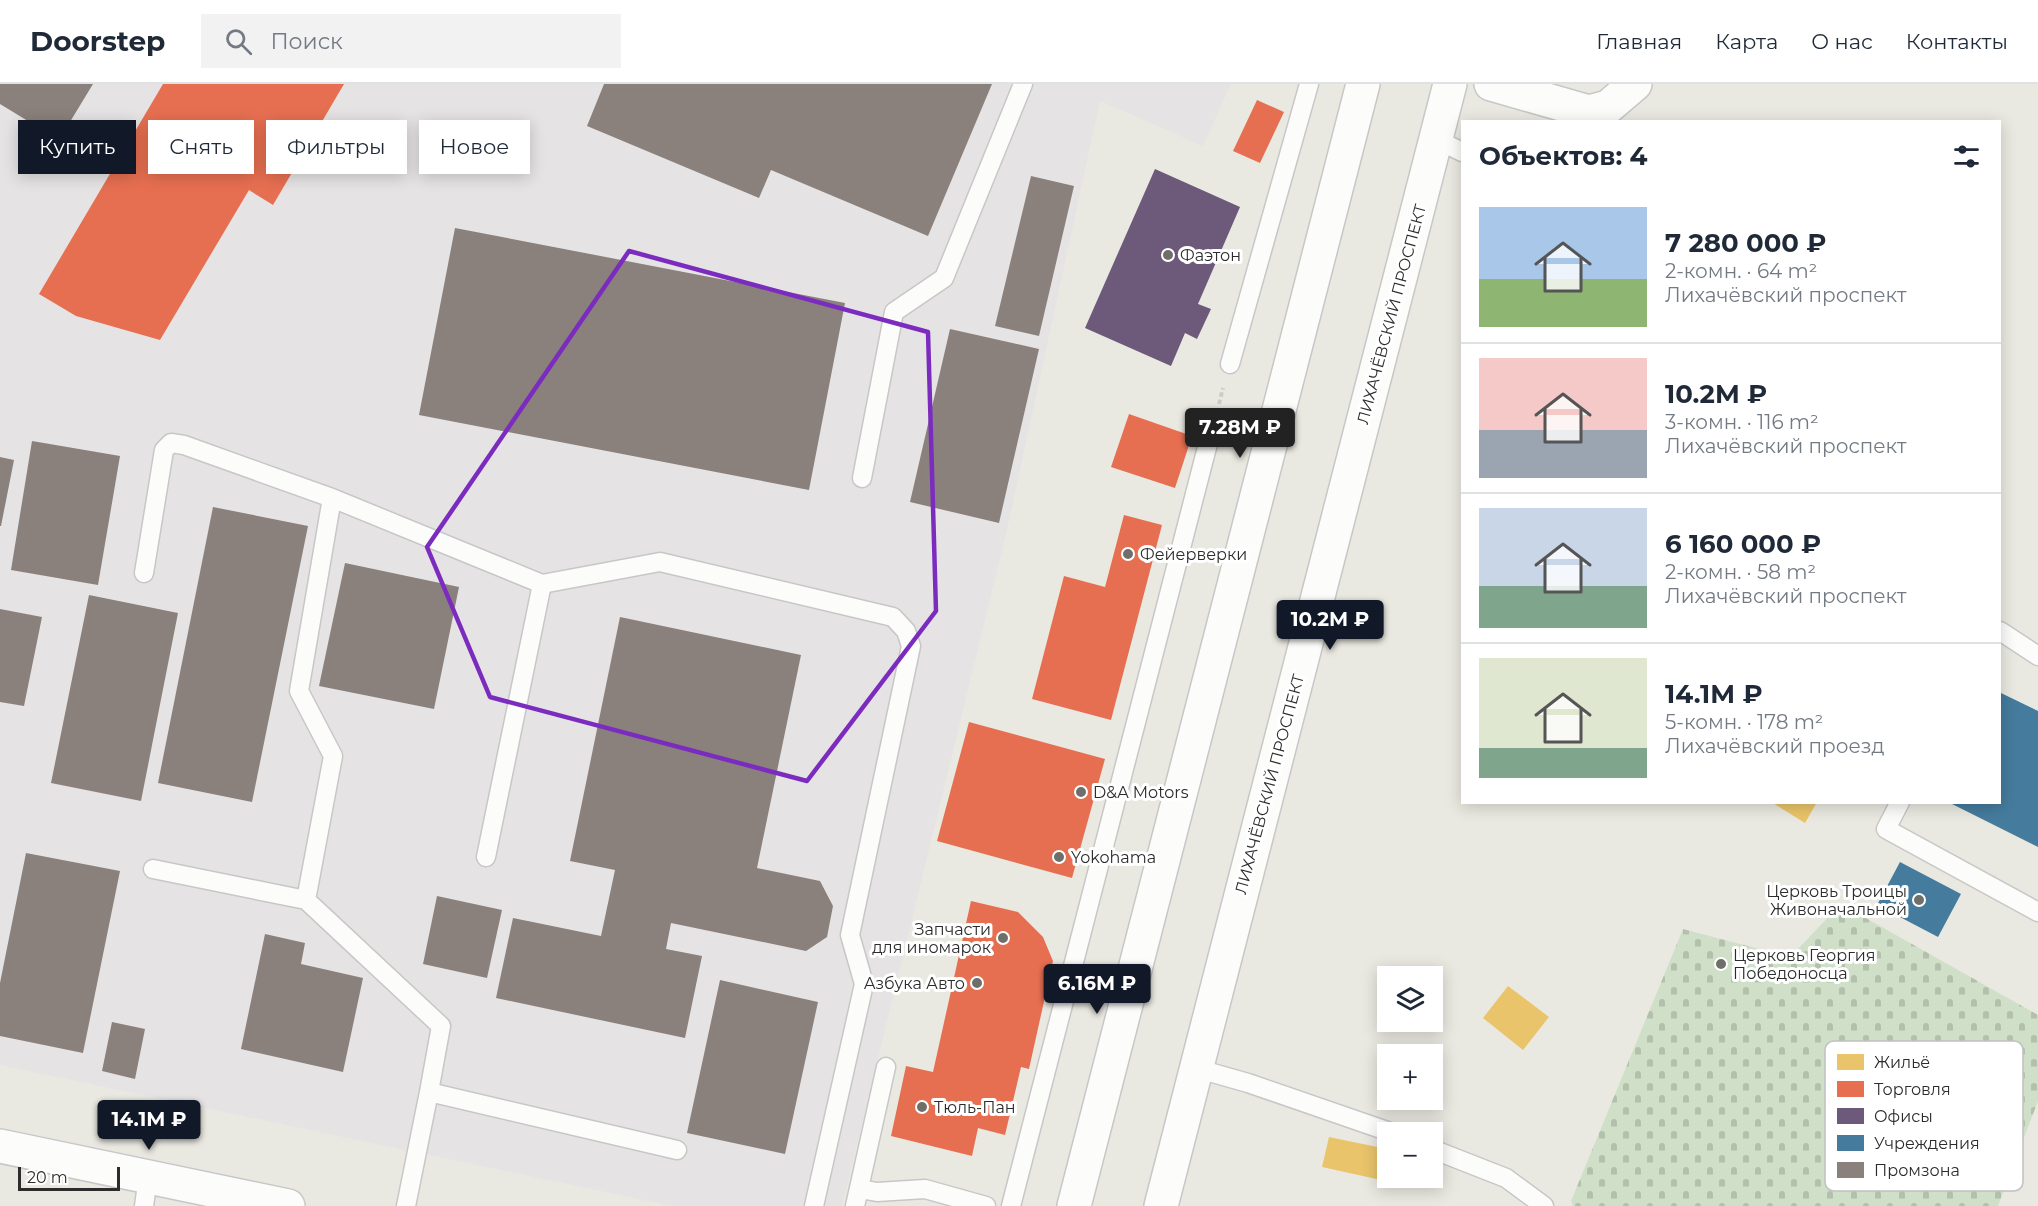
<!DOCTYPE html>
<html lang="ru">
<meta charset="utf-8">
<style>
:root{--surface:#fff;--page:#f2f2f3;--text:#1f2937;--muted:#747a83;--line:#e0e1e3;--accent:#111827}
body{margin:0;font-family:Montserrat,sans-serif;background:var(--page);color:var(--text);height:100vh;display:flex;flex-direction:column;font-size:22px;white-space:nowrap}
*{box-sizing:border-box;margin:0}
p{font-size:20px;color:var(--muted)}
.icon{flex:none;width:33px;height:33px;fill:none;stroke:currentColor;stroke-width:2;stroke-linecap:round;stroke-linejoin:round}
.map{position:relative;flex:1;overflow:hidden}
.sheet{position:absolute;left:1461px;top:36px;width:540px;height:684px;display:flex;flex-direction:column;background:var(--surface);border-radius:0px;box-shadow:0 3px 15px #0003}
.sheet>*{flex:none}
.guide{position:absolute;left:18px;top:36px;width:570px;height:54px;display:flex;gap:12px}
.fabs{position:absolute;left:1377px;top:882px;display:grid;gap:12px}
.fabs a{display:grid;place-items:center;width:66px;height:66px;border-radius:0px;background:var(--surface);box-shadow:0 3px 15px #0003;font-size:30px}
.scale{position:absolute;left:18px;bottom:15px;width:102px;box-sizing:border-box;padding-left:6px;border:3px solid #2c2c2c;border-top:0;font-size:16px;line-height:21px;white-space:nowrap;color:#2c2c2c;-webkit-text-stroke:4px #fff;paint-order:stroke}
.price{position:absolute;translate:-50% -51px;padding:0 14px;border-radius:6px;background:var(--accent);color:#fff;font-size:20px;line-height:39px;filter:drop-shadow(0 2px 3px #0008)}
.price::after{content:'';position:absolute;left:50%;top:36px;width:18px;height:14px;margin-left:-9px;background:inherit;clip-path:polygon(0 0,100% 0,50% 100%)}
.price.active{background:#222;color:#fff}
ul{padding:0;list-style:none}
li{display:flex;align-items:center;gap:18px;height:150px;padding:0 18px}
li+li{border-top:2px solid var(--line)}
li span{display:grid;place-items:center;flex:none;width:168px;height:120px;border-radius:0px;color:#555}
li>.icon{margin-inline-start:auto}
span .icon{width:72px;height:72px;fill:#fffc;stroke-width:1}
li b{font-size:26px}
h2{display:flex;justify-content:space-between;align-items:center;height:72px;padding:0 18px;font-size:26px}
.pill{padding:0 21px;border-radius:0px;background:var(--surface);box-shadow:0 3px 15px #0003;font-size:21px;line-height:54px}
.pill.active{background:var(--accent);color:#fff}
header{display:flex;align-items:center;gap:36px;box-sizing:border-box;height:84px;padding:0 30px;background:var(--surface);border-bottom:2px solid var(--line)}
header strong{font-size:28px}
nav{display:flex;gap:33px;margin-inline-start:auto;font-size:21px}
.search{width:420px;height:54px;background:var(--page);display:flex;align-items:center;gap:15px;box-sizing:border-box;padding:0 21px;border-radius:0px;color:var(--muted);font-size:22px}
.map>svg:first-child{display:block}
</style>
<header>
<strong>Doorstep</strong>
<div class="search"><svg class="icon" aria-label="search" viewBox="0 0 24 24"><circle cx="10" cy="10" r="6"/><path d="M15 15l6 6"/></svg>Поиск</div>
<nav><a>Главная</a><a>Карта</a><a>О нас</a><a>Контакты</a></nav>
</header>
<div class="map">
<svg width="2038" height="1122" viewBox="0 0 2038 1122">
<defs>
<pattern id="cemetery-stones" width="16" height="16" patternUnits="userSpaceOnUse" patternTransform="scale(1.5)"><rect width="16" height="16" fill="#d0e0c8"/><path d="M2 7V4a2 2 0 0 1 4 0v3zM10 15v-3a2 2 0 0 1 4 0v3z" fill="#b3c0ac"/></pattern>
</defs>
<rect width="100%" height="100%" fill="#eae9e1"/>
<!-- industrial -->
<path fill="#e6e3e4" d="M0,0h1231l-28,62 -103,-45 -93,429 -165,676h-170l-672,-141z"/>
<!-- cemetery -->
<path fill="url(#cemetery-stones)" d="M1841,820l197,111v86l-40,105h-425l-2,-5 112,-272 107,28z"/>
<!-- homes -->
<path fill="#e9c46a" d="M1771,718h46l-12,21z
M1508,902l41,31 -26,33 -40,-32z
M1329,1053l58,12 -6,31 -59,-13z"/>
<!-- shops -->
<path fill="#e76f51" d="M163,0h181l-71,121 -24,-15 -89,150 -84,-24 -37,-22z
M1257,16l27,12 -24,51 -27,-12z
M1129,330l63,22 -17,52 -64,-21z
M1124,431l38,10 -51,195 -79,-21 32,-123 41,11z
M969,638l136,37 -33,119 -135,-37z
M971,817l47,11 25,25 10,24 -24,108 -8,-2 -16,68 -27,-7 -6,28 -81,-20 15,-70 27,6z"/>
<!-- offices -->
<path fill="#6d597a" d="M1155,85l85,38 -42,97 13,5 -14,30 -12,-6 -14,33 -86,-38z"/>
<!-- public -->
<path fill="#457b9d" d="M2001,609l37,18v136l-90,-45h52z
M1900,778l61,32 -23,43 -61,-32z"/>
<!-- industry -->
<path fill="#8a817c" d="M0,0h93l-34,56 -59,-36z
M604,0h388l-64,152 -157,-66 -12,28 -172,-72z
M1031,92l43,10 -35,150 -44,-10z
M455,144l390,75 -36,187 -390,-75z
M950,245l89,20 -40,174 -89,-21z
M32,357l88,15 -22,129 -87,-15z
M0,373l14,3 -13,66h-1z
M213,423l95,19 -56,276 -94,-19z
M345,479l114,24 -25,122 -115,-23z
M89,511l89,18 -37,188 -90,-18z
M0,525l42,8 -18,89 -24,-4z
M620,533l181,38 -44,213 63,13 13,25 -6,31 -21,14 -135,-28 -5,26 36,7 -17,82 -189,-40 17,-80 88,18 14,-66 -45,-9z
M26,769l94,18 -37,182 -83,-17v-53z
M437,812l65,14 -15,68 -64,-14z
M265,850l40,9 -4,21 62,14 -20,94 -102,-23z
M720,896l98,22 -33,152 -98,-21z
M112,938l33,7 -10,50 -33,-8z"/>
<g fill="none" stroke-linecap="round" stroke-linejoin="round">
<!-- service casing -->
<g stroke="#c8c7c7" stroke-width="21">
<path id="service" d="M1436,55l26,13
M1230,280l79,-280
M862,394l32,-166 50,-34 79,-194
M144,489l20,-123 7,-7 13,2 148,53
M2000,547l38,25
M1900,718l-14,27 152,83
M486,773l56,-273
M153,785l153,31
M1195,984l53,15 142,49
M429,1008l12,-66 -135,-126 27,-144 -34,-65 33,-193 210,86 118,-22 233,55 13,14 5,15 -61,289 14,49 -50,222
M1432,1065l74,29 38,28
M860,1105l17,3 48,-3 61,17
M144,1122l4,-29
M406,1122l23,-114 248,58
M855,1122l31,-139
M1011,1122l201,-778"/>
</g>
<!-- minor casing -->
<g stroke="#c8c7c7" stroke-width="36">
<path id="minor" d="M1491,0l98,28 19,-5 27,-23"/>
</g>
<!-- secondary casing -->
<g stroke="#c8c7c7" stroke-width="36">
<path id="secondary" d="M0,1062l288,60
M1074,1122l289,-1122
M1161,1122l289,-1122"/>
</g>
<!-- path -->
<path stroke="#cccbca" stroke-width="4" stroke-dasharray="4.5 3" stroke-linecap="butt" d="M1219,320l4,-16"/>
<!-- service -->
<use href="#service" stroke="#fcfcfa" stroke-width="18"/>
<!-- minor -->
<use href="#minor" stroke="#fcfcfa" stroke-width="33"/>
<!-- secondary -->
<use href="#secondary" stroke="#fcfcfa" stroke-width="33"/>
</g>
<!-- marked area -->
<path fill="none" stroke="#7b2cbf" stroke-width="4.5" stroke-linejoin="round" d="M629,167l299,81 8,279 -129,170 -317,-84 -63,-150z"/>
<!-- markers -->
<g fill="#6e6e6b" stroke="#fff" stroke-width="2">
<circle cx="1168" cy="171" r="6"/>
<circle cx="1128" cy="470" r="6"/>
<circle cx="1081" cy="708" r="6"/>
<circle cx="1059" cy="773" r="6"/>
<circle cx="1919" cy="816" r="6"/>
<circle cx="1003" cy="854" r="6"/>
<circle cx="1721" cy="880" r="6"/>
<circle cx="977" cy="899" r="6"/>
<circle cx="922" cy="1023" r="6"/>
</g>
<g text-anchor="middle" stroke-width="6" stroke-linejoin="round" paint-order="stroke">
<!-- poi labels -->
<g font-size="16" fill="#2c2c2c" stroke="#fff" text-anchor="start">
<text x="1180" y="177">Фаэтон</text>
<text x="1140" y="476">Фейерверки</text>
<text x="1093" y="714">D&amp;A Motors</text>
<text x="1071" y="779">Yokohama</text>
<text x="1907" y="813" text-anchor="end">Церковь Троицы<tspan x="1907" dy="18">Живоначальной</tspan></text>
<text x="991" y="851" text-anchor="end">Запчасти<tspan x="991" dy="18">для иномарок</tspan></text>
<text x="1733" y="877">Церковь Георгия<tspan x="1733" dy="18">Победоносца</tspan></text>
<text x="965" y="905" text-anchor="end">Азбука Авто</text>
<text x="934" y="1029">Тюль-Пан</text>
</g>
<!-- street labels -->
<g font-size="16" fill="#2c2c2c" stroke="#fff">
<text transform="translate(1391 230) rotate(-75)" y="6">ЛИХАЧЁВСКИЙ ПРОСПЕКТ</text>
<text transform="translate(1269 700) rotate(-75)" y="6">ЛИХАЧЁВСКИЙ ПРОСПЕКТ</text>
</g>
</g>
<!-- legend -->
<rect x="1825" y="957" width="198" height="150" rx="9" fill="#fff" stroke="#c0c0c0" stroke-width="1.5"/>
<rect x="1837" y="970" width="27" height="16" fill="#e9c46a"/>
<rect x="1837" y="997" width="27" height="16" fill="#e76f51"/>
<rect x="1837" y="1024" width="27" height="16" fill="#6d597a"/>
<rect x="1837" y="1051" width="27" height="16" fill="#457b9d"/>
<rect x="1837" y="1078" width="27" height="16" fill="#8a817c"/>
<g font-size="16" fill="#2c2c2c">
<text x="1874" y="984">Жильё</text>
<text x="1874" y="1011">Торговля</text>
<text x="1874" y="1038">Офисы</text>
<text x="1874" y="1065">Учреждения</text>
<text x="1874" y="1092">Промзона</text>
</g>
</svg>
<div class="fabs">
<a><svg class="icon" aria-label="layers" viewBox="0 0 24 24"><path d="M12 4l9 5-9 5-9-5zM3 14l9 5 9-5"/></svg></a>
<a>+</a>
<a>−</a>
</div>
<div class="scale">20 m</div>
<b class="price active" style="left:1240px;top:375px">7.28M ₽</b>
<b class="price" style="left:1330px;top:567px">10.2M ₽</b>
<b class="price" style="left:1097px;top:931px">6.16M ₽</b>
<b class="price" style="left:149px;top:1067px">14.1M ₽</b>
<div class="guide">
<a class="pill active">Купить</a>
<a class="pill">Снять</a>
<a class="pill">Фильтры</a>
<a class="pill">Новое</a>
</div>
<section class="sheet">
<h2>Объектов: 4<svg class="icon" aria-label="filters" viewBox="0 0 24 24"><path d="M4 7h16M4 17h16"/><circle cx="9" cy="7" r="2"/><circle cx="15" cy="17" r="2"/></svg></h2>
<ul>
<li><span style="background:linear-gradient(#a9c7e8 60%,#8fb573 0)"><svg class="icon" aria-label="home" viewBox="0 0 24 24"><path d="M3 11l9-7 9 7M6 9v11h12V9"/></svg></span><div><b>7 280 000 ₽</b><p>2-комн. · 64 m²</p><p>Лихачёвский проспект</p></div></li>
<li><span style="background:linear-gradient(#f6c9c9 60%,#9aa5b1 0)"><svg class="icon" aria-label="home" viewBox="0 0 24 24"><path d="M3 11l9-7 9 7M6 9v11h12V9"/></svg></span><div><b>10.2M ₽</b><p>3-комн. · 116 m²</p><p>Лихачёвский проспект</p></div></li>
<li><span style="background:linear-gradient(#c9d6e8 65%,#7fa58c 0)"><svg class="icon" aria-label="home" viewBox="0 0 24 24"><path d="M3 11l9-7 9 7M6 9v11h12V9"/></svg></span><div><b>6 160 000 ₽</b><p>2-комн. · 58 m²</p><p>Лихачёвский проспект</p></div></li>
<li><span style="background:linear-gradient(#dfe7d0 75%,#7fa58c 0)"><svg class="icon" aria-label="home" viewBox="0 0 24 24"><path d="M3 11l9-7 9 7M6 9v11h12V9"/></svg></span><div><b>14.1M ₽</b><p>5-комн. · 178 m²</p><p>Лихачёвский проезд</p></div></li>
</ul>
</section>
</div>
